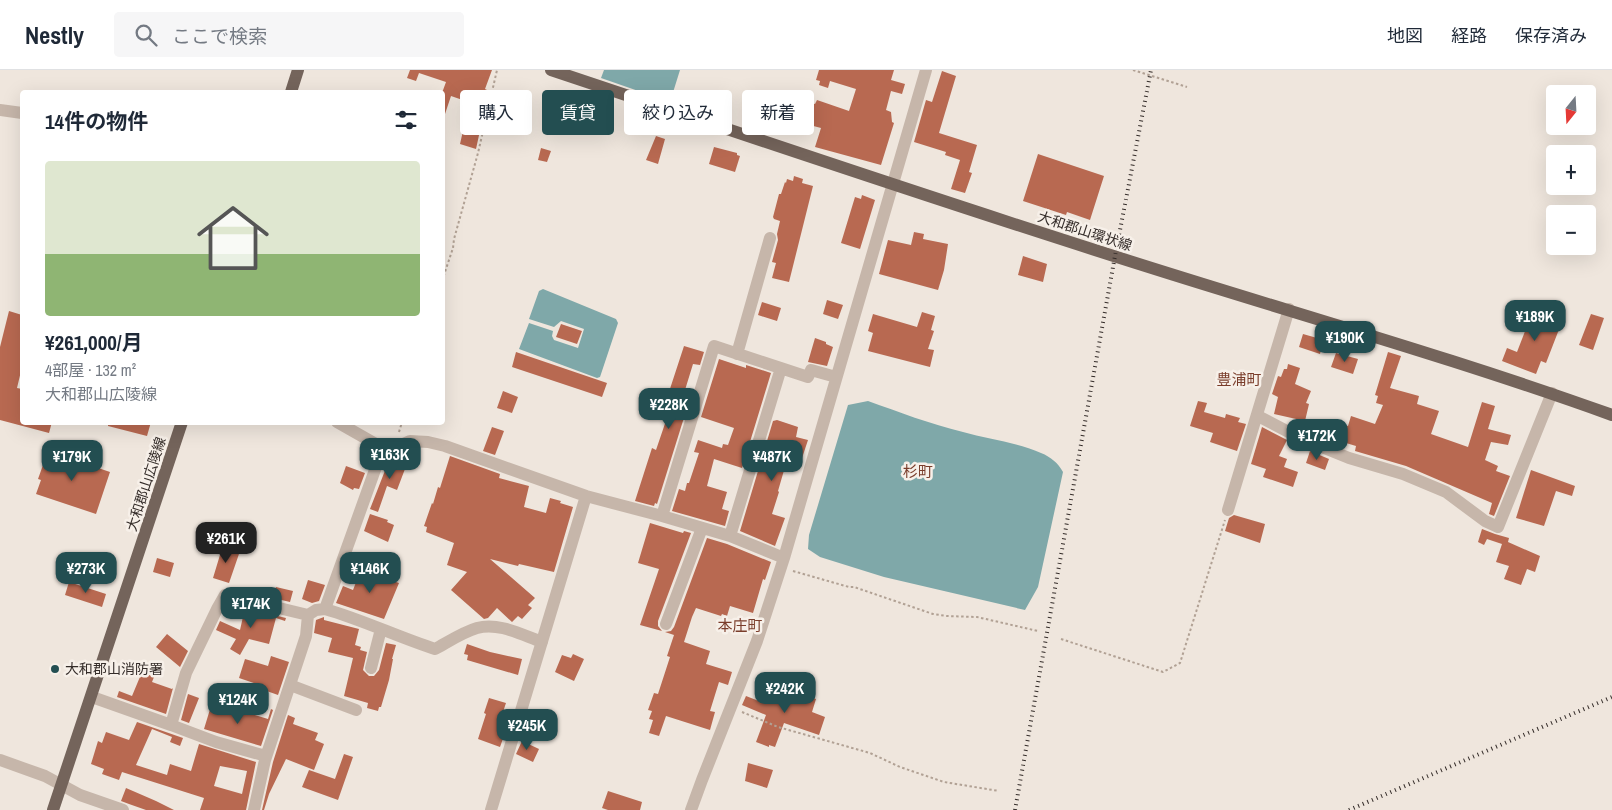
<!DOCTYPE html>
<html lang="ja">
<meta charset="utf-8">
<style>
:root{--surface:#fff;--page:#f6f6f7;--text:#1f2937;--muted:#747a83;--line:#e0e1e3;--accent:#234e51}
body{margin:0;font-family:"Archivo Narrow","Noto Sans JP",sans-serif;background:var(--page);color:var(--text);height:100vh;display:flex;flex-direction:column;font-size:19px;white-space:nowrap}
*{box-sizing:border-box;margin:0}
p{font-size:16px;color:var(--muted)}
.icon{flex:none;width:28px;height:28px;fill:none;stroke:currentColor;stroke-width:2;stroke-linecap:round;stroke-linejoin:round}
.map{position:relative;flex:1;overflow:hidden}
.sheet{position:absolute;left:20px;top:20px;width:425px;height:335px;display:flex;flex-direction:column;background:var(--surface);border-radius:5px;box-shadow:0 5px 20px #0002}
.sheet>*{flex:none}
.hud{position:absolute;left:460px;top:20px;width:475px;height:45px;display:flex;gap:10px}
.needle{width:32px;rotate:198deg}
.fabs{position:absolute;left:1546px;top:15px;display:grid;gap:10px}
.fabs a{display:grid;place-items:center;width:50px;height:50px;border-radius:5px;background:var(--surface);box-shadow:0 5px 20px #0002;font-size:25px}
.price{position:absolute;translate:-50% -42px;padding:0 11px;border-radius:10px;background:var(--accent);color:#fff;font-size:16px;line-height:32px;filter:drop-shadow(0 1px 2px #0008)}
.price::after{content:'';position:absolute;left:50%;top:30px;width:15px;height:11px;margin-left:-8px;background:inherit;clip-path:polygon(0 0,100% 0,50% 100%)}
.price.current{background:#222;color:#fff}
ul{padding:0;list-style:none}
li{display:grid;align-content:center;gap:10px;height:265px;padding:0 25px}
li+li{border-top:1px solid var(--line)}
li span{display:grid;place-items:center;height:155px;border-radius:5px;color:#555}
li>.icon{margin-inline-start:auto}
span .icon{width:90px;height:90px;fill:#fffc;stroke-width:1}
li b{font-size:21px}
h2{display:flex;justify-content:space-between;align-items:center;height:60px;padding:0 25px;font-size:21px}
.tag{padding:0 18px;border-radius:5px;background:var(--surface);box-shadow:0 5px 20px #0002;font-size:18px;line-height:45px}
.tag.current{background:var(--accent);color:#fff}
header{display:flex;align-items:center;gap:30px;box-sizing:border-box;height:70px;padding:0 25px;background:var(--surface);border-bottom:1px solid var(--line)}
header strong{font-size:24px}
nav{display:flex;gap:28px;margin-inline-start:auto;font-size:18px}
.search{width:350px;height:45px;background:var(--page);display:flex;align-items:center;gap:12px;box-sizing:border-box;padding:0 18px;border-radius:5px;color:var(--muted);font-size:19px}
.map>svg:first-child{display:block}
</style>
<header>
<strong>Nestly</strong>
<div class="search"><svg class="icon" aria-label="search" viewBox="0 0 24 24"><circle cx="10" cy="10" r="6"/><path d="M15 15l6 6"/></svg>ここで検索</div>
<nav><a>地図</a><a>経路</a><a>保存済み</a></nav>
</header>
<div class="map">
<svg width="1612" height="740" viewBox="0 0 1612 740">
<rect width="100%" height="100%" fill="#efe6dd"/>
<!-- water -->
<path fill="#7fa8a9" d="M604,0h76l-10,32 -69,-24z
M543,219l73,30 2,4 -18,54 -3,1 -78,-29 10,-26 24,8 -1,5 2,4 24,8 6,-19 -23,-8 -7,6 -25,-8 10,-28z
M868,331c31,11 62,23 95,31 25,7 53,10 78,21 10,4 17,10 22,19l-25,115 -13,23 -141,-33 -64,-20 -12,-8 1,-14 39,-130z"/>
<!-- building -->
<path fill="#b86951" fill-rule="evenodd" d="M410,0h82l-7,19 4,2 -6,16 -32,-11 -7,21h-2v-24l4,-11 -27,-9 -3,8 -9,-3z
M819,0h75l-3,10 14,4 -3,10 -11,-3 -5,19 5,2 1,10 2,1 -13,42 -66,-18 6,-19 -19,-5 6,-21 7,2 2,-4 32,11 7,-22 -26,-8 -2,7 -9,-3 1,-4 -4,-1z
M942,1l14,5 -17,57 38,12 -8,27 3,1 -7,20 -14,-4 9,-29 -15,-5 1,-3 -32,-10 12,-42 6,2z
M465,52l16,4 -5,23 -16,-5z
M656,66l9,3 -7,25 -12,-4z
M714,77l23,6v2l3,1 -5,16 -26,-8z
M541,78l10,3 -4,11 -9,-2z
M1038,84l66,22 -14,44 -23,-8 -1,3 -43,-14z
M794,106l9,3 -1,4 11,3 -24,96 -17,-4 4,-15 -4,-1 6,-22 -1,-6 3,-13 -6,-2 -1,-2 6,-23h2l4,-12 1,1 1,-4 6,2z
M862,125l13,5 -15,49 -19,-6 14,-46 6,2z
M914,162l10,2 -1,5 25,5 -4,26 -6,20 -59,-16 9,-34 23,5z
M1023,186l24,8 -4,18 -25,-7z
M827,230l16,5 -5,14 -15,-5z
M762,232l19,6 -4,13 -19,-6z
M1534,238l29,11 -17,44 -5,-2 -5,13 -34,-13 5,-13 10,4z
M9,241l13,4v52l-5,21 5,1v33h30l-3,11 -49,-13v-73z
M922,242l13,4 -4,14 3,1 -6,18 6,1 -4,17 -62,-16 5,-18 -5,-2 5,-17 44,13z
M1591,244l13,4 -11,32 -14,-5z
M561,254l21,7 -5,13 -21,-7z
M1303,264l21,6 -4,14 -21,-7z
M815,268l11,4v2l7,3 -6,19 -19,-4z
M684,276l20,6 -4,13 -7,-1 -8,26 7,2 -35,112 -2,-1 -1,3 -19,-5 17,-53 4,2 16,-47 -6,-2z
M516,282l91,31 -5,14 -90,-30z
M1388,282l13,4 -11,32 29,8 -2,8 22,7 -8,23 37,13 14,-45 13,4 -7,23 23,6 -3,10 -17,-3 -6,18 13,6 -2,5 14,5 -16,40 -5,-2 3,-11 -86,-37 -51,-15 1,-5 -20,-6 -1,3 -17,-6 5,-18 25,7 3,-10 24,8 8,-19 -7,-2 2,-7 -3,-1z
M1336,283l22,6 -5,15 -22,-7z
M719,289l27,9v-3l25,8 -29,95 -28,-9 -7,27 20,6 -5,17 7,2 -4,15 -53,-15 7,-22 6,2 2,-8h2l10,-30 -5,-1 4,-12 24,8 1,-4 5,1 6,-17 -33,-11z
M1288,294l12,4 -5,16 16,7 -5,12 3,1 -4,17 -31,-7 4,-17 -6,-3 6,-18 3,1 3,-8h3z
M503,321l15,6 -6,16 -15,-5z
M1198,331l9,2 -3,9 21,6 1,-4 14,4 -2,4 8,2 -9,27 -27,-9 3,-9 -23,-7z
M777,350l21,7 -2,10 12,3 -8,24 -13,-4 -9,31 1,1 -7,22 13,4 -10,28 -35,-15 33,-110z
M108,352h43l-4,14 -39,-10z
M492,357l12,4 -9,24 -12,-4z
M1262,357l25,13 -8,16 8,3 -3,8 14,5 -5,15 -30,-10 3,-8 -15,-5z
M48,381l62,21 -14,42 -60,-20 5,-14 -3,-1z
M1310,381l19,8 -4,11 -19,-7z
M396,386l12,5 -11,29 -10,-4 -9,26 -8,-3 16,-41 2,-3 2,1 2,-7z
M450,386l50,18 -1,4 30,8 -5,21 22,6 4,-15 11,3 -1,2 13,4 -19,65 -35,-8 -1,2 -28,-7 45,39 -7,7 4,3 -10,11 -4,-3 -6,6 -15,-14 -9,10 -4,1 -33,-29 16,-18 -20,-7 7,-22 -28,-11 1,-5 -3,-1 8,-23 1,1 5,-17 2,1z
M346,396l19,7 -6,16 -5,-1 -1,2 -13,-7z
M1531,400l44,16 -3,10 -16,-5 -12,35 -28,-8z
M370,444l18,6 -1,2 7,3 -6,17 -24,-11z
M1234,445l31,9 -5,19 -35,-12 4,-13z
M650,453l33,10 1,-2 7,2 -33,88v5l4,5 -22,-6 19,-56 -21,-6z
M1482,459l13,5 14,4 -1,4 32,14 -5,16 -8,-3 -6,16 -17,-6 5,-13 -13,-4 6,-18 -15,-5 -3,6 -6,-3z
M707,468l20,6 44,18 -6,18 -2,-1 -10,34 -23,-7 -3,10 -5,-2 -1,2 -25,-8 -4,9 -8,25 26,9 -4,13 26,8 -4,13 -9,-3 -9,29 5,1 -5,18 -44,-14 -7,20 -10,-3 4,-13 -4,-1 3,-8 -4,-1 6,-17 4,1 12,-37 -3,-1 7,-21 -9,-3 6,-1 3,-4z
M223,475l17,6 -11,32 -16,-5z
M157,488l17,5 -4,14 -17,-5z
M362,497l34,13v2l3,1 -15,36 -48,-16 7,-17 10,4z
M308,510l17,5 -6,16 -7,2 -10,-4z
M69,512l37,12 -4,13 -37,-12z
M276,517l17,4 -3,11 -17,-4z
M245,538l41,10 -1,3 -9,-3 -7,26 -20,-5 -9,16 -10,-6 6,-10 -20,-9 4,-9 20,9z
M324,547v3l35,9 -4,16 6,2 -1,3 7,2 -4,18 6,6h5l5,-6 7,-27 10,2 -4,14h1l-4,21 -8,27h-2l-1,4 -11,-3 1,-5 -24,-7 9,-38 -25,-6 4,-14 -18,-5 2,-13z
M167,564l21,17 -8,16 -24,-20z
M467,574l23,8 32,7 -4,16 -51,-15 1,-5 -4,-1z
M573,584l11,5 -10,22 -19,-9 7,-17 9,3z
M271,586l18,6 -11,33 -17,-6 2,-3 -24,-8 6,-19 23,7z
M142,602l12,5 -2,5 20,7 1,-1 -7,26 -49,-17 2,-6 13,5z
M770,614l46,15 -4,13 13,5 -6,18 -35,-12 -9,24 -6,-2v2l-13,-5 10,-27 -24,-10 4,-9 18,7z
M188,624l11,4 -10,25 -8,-3z
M489,628l17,5 -9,27 8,3 -5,14 -22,-8 8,-25 -2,-1z
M211,636l22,7 2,-4 33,10 3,-10 2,1 -12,36 -57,-17z
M288,645l7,3 -2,6 25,9 -3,7 9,4 -10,26 -28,-11 -17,35 -5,16h-2l11,-48z
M137,652l46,16 -3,8 -10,-4 2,-5 -20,-8 -16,36 31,10 3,-11 21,7 8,-27 57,18 -10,48h-46l4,-12 -82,-26 -3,8 -17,-6 2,-5 -13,-5 7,-23 4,2 4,-11 23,8zM220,696l27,5 -5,23 -28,-8z
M522,671l17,8 -6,13 -17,-8z
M344,684l9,3 -15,43 -36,-13 7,-17 26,9z
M748,693l25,7 -6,18 -22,-7z
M126,718l30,13 18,9h-28l-17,-6 -8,-3z
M608,721l34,11 -2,8h-32l-6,-2z"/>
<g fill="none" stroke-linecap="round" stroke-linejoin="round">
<!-- path -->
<path stroke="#b1a194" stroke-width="2" stroke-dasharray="2.5 2.5" stroke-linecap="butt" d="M1133,0l54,17
M442,211l11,-33 1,-9 24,-86 19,-83
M399,362l3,-10
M793,501l56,16h5l79,27 14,2 30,1 61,14
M1061,569l102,33 17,-9 45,-143
M742,642l36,15 92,26 30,14 44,15 55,9"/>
<!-- minor -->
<path stroke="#c6b6aa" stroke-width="12" d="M0,40l22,3
M737,284l33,-116
M1258,346l44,23 47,19 54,16 43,18 39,29 13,6 54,-134
M337,352l51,29
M1228,440l61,-201
M662,446l52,-170 94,31 3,-7 25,7
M730,466l51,-168
M325,539c38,11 73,28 110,40 13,-7 28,-17 42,-21 22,-6 45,7 65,14
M666,554l36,-96
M371,598l10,-39
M290,615l66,25
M92,627l79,28 15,-52 31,-64 8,-14 83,20
M171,655l45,17 50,14
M0,690l45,16 35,19 43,15
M254,740l11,-50 41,-124 2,-21 8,-5 9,-1 51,-142 12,-16 22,-10 18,1 17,4 141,50 76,20 68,20 54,22
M491,740l95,-314
M691,740l11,-30 55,-139 27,-83 142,-488"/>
<!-- major -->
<path stroke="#74645b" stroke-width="12" d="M551,0c207,69 414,140 623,205 147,46 294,88 438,140
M291,22l7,-22
M53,740l129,-388"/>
<!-- rail -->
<path stroke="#342c29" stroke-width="4" stroke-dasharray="1 4" stroke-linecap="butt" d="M1015,740l100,-554 36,-186
M1349,740l263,-113"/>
</g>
<!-- markers -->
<circle fill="#234e51" stroke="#f7f0e9" stroke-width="2" cx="55" cy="599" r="5"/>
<g text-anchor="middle" stroke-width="5" stroke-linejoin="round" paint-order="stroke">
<!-- street labels -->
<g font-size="14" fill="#342c29" stroke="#f7f0e9">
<text transform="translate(1085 161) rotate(18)" y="5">大和郡山環状線</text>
<text transform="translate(146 414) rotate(-72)" y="5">大和郡山広陵線</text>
</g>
<!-- poi labels -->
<g font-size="14" fill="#342c29" stroke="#f7f0e9" text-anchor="start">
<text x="65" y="604">大和郡山消防署</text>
</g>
<!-- neighbourhood labels -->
<g font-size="15" fill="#7a3d2b" stroke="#f7f0e9">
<text x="1239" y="315">豊浦町</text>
<text x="918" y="407">杉町</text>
<text x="740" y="561">本庄町</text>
</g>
</g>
</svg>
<div class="fabs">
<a><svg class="needle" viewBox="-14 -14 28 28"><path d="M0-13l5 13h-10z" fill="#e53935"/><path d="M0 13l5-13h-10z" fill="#747a83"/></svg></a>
<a>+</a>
<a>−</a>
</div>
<b class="price" style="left:1535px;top:272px">¥189K</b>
<b class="price" style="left:1345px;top:293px">¥190K</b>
<b class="price" style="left:669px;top:360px">¥228K</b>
<b class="price" style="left:1317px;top:391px">¥172K</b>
<b class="price" style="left:390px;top:410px">¥163K</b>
<b class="price" style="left:72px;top:412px">¥179K</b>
<b class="price" style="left:772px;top:412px">¥487K</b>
<b class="price current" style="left:226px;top:494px">¥261K</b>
<b class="price" style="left:86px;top:524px">¥273K</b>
<b class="price" style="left:370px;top:524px">¥146K</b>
<b class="price" style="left:251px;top:559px">¥174K</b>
<b class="price" style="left:785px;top:644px">¥242K</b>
<b class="price" style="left:238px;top:655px">¥124K</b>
<b class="price" style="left:527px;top:681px">¥245K</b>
<div class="hud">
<a class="tag">購入</a>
<a class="tag current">賃貸</a>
<a class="tag">絞り込み</a>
<a class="tag">新着</a>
</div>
<section class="sheet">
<h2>14件の物件<svg class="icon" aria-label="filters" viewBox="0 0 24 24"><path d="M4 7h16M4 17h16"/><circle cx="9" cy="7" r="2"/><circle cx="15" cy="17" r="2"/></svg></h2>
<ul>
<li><span style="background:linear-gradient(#dfe7d0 60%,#8fb573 0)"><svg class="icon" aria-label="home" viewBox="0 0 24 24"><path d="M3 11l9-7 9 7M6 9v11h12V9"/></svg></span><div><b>¥261,000/月</b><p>4部屋 · 132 m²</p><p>大和郡山広陵線</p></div></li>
</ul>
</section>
</div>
